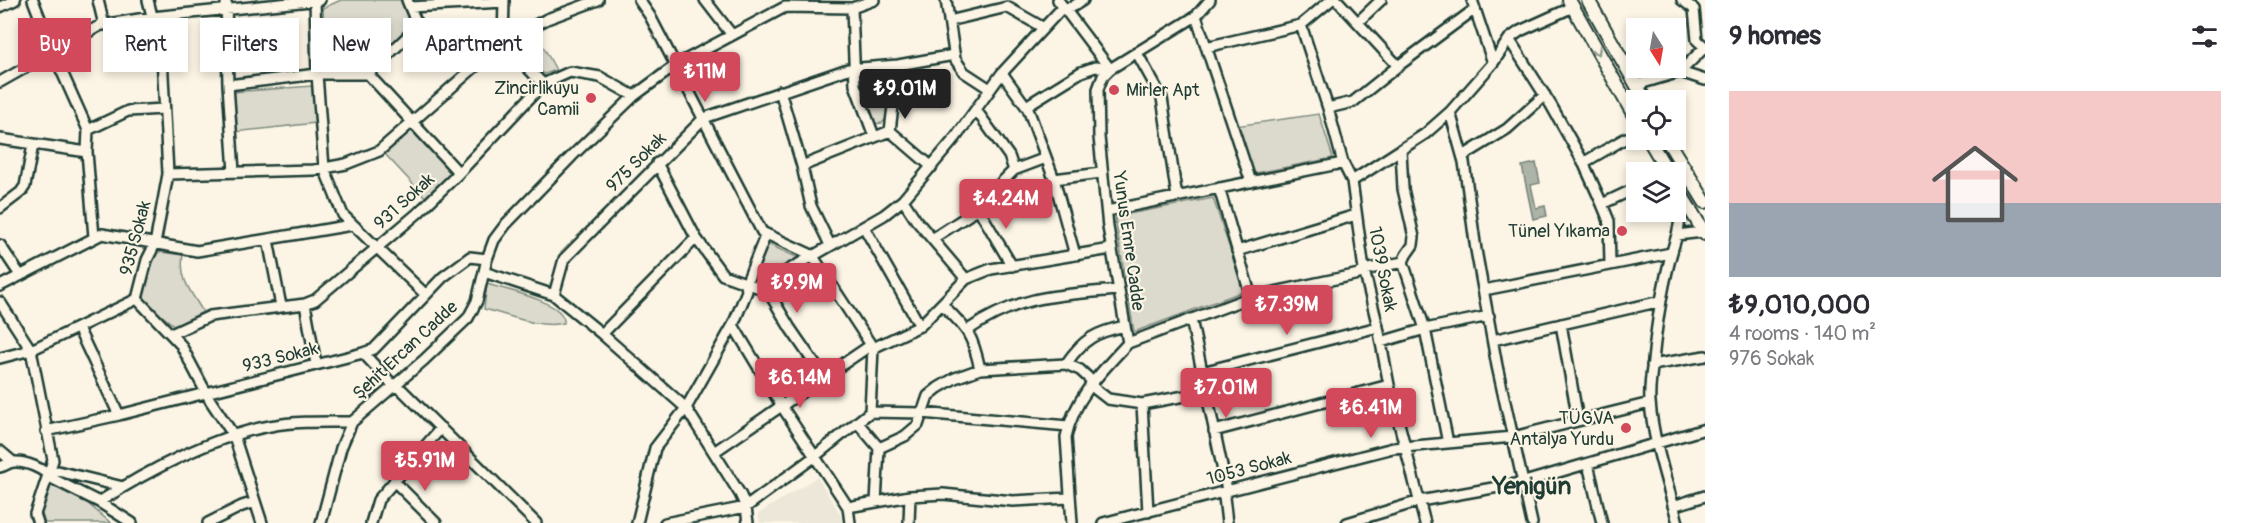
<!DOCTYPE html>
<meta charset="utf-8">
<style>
:root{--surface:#fff;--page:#f2f2f3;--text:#2b2b33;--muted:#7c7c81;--line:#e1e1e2;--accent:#d1495b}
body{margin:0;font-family:Pangolin,sans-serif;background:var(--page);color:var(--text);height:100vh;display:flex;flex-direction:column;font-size:22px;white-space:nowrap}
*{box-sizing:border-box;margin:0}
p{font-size:20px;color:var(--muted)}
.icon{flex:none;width:33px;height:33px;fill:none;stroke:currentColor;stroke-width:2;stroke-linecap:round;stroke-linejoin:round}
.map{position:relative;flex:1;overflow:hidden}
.panel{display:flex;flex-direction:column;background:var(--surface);width:540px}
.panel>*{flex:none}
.banner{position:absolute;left:18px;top:18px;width:570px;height:54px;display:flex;gap:12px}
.needle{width:39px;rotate:169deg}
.fabs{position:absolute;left:1626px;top:18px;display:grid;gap:12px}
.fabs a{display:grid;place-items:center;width:60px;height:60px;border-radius:0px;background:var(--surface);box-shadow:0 3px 9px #0003;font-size:30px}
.price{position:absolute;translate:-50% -51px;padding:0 14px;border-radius:6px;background:var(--accent);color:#fff;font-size:20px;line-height:39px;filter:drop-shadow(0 2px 3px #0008)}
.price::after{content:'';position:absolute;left:50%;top:36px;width:18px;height:14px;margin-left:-9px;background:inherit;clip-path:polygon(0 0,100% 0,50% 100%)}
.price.on{background:#222;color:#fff}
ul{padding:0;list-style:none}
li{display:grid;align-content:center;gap:12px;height:318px;padding:0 24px}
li+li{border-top:2px solid var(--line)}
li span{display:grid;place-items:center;height:186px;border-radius:0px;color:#555}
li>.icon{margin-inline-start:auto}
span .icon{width:108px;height:108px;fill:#fffc;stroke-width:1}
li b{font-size:26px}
h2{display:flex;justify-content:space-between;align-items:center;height:72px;padding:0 24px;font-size:26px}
.pill{padding:0 21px;border-radius:0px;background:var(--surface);box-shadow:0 3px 9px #0003;font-size:21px;line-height:54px}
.pill.on{background:var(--accent);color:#fff}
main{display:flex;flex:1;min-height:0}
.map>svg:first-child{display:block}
</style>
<main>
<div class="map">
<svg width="1705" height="523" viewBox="0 0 1705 523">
<rect width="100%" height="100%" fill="#fcf5e5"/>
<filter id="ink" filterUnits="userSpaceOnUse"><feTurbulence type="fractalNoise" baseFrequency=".0167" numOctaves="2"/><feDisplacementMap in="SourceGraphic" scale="12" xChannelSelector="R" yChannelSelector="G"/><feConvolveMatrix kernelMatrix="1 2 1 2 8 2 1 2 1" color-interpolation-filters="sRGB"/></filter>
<g filter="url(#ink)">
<!-- built -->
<path fill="#ece7d8" d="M817,477l24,38 1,8h-82l-2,-9z"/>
<!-- green -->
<path fill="#dcdacc" stroke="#7e8c80" stroke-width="1.5" d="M341,0h60l7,20 -1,11 -32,33 -49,7 -3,-63z
M537,35l19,35 -11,4c-13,-5 -26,-15 -27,-30z
M883,73l6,3 -3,43 -4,4 -9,1 -15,-48z
M312,86l3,37 -80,9 -3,-40z
M1319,114l14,44 -82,16 -16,-48z
M411,130l40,43 -26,24 -40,-43z
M1213,198l31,93 -110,41 -19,-114 3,-2z
M768,244l35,16 -35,26 -14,-5z
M153,251l30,4c-4,25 8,36 20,57l-28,14 -33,-26z
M487,284c16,5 80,18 77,39 -24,6 -56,-8 -80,-14z
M49,484l38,19 24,20h-68l-2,-6z"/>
<!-- water -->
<path fill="#aeb3a7" stroke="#758479" stroke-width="1.5" d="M1536,163l4,20 -9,2 5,23 9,-2 2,10 -14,3 -11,-53z"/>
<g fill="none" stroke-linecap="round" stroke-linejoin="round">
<!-- minor casing -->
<g stroke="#1f3d34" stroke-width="14">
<path id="minor" d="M33,0l20,52 35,78 -1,22 7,85
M98,0l6,25
M148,0l14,56 6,118 -13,70 -8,16 -10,39 44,46 29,55 24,36 28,87
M226,0l2,85 6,87
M315,0l2,74 7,94 19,47 82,79
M504,0l-1,42 40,42
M639,0l11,16 112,216 50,23 61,93 -3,64
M705,0l27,35
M946,0l9,59 9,13 26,17
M1058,0l52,69
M1337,0l61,66
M1472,0l21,63
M1682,0l12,9 3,31 8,7
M0,7l15,-7
M410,7l94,-5
M852,8l3,77 19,51
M1196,16l55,166
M949,21l58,-14 35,20
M1358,22l23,-22
M1301,25l27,83 15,55 9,18 12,89 14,57 11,58 36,138
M1509,39l42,66 32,57 19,42 7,17 1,44
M1206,47l95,-22 30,-25
M1137,53l25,45 15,99
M898,65l-8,66 42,36
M1680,72l25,8
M1002,73l26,36 26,70 21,76
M368,74l91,99
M0,82l101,-57 51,-8 168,-17
M228,85l89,-11h51l44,-42 5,-8 -10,-24
M1636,85l44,-13 25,-25
M780,91l22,75 9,40 19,39
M1026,106l55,-34 14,-5 15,2
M1328,108l25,-6 45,-36 77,-57
M976,110l33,46 5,14
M1450,112l14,50 12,88 21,116 35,157
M88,130l40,-19 36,-2
M0,139l87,13
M1401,150l2,39 11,48 -1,8 -7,10 -3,7 22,67 23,114
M1463,156l44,-27 38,-34
M657,163l39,75 27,37 45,16 22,37 33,48
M1583,163l43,-25
M802,166l88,-35
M1658,172l3,-11
M168,174l146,-4 32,-6 33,-13 124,-109 44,-23 51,-19
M1054,179l47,-6
M1352,181l73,-47 25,-22 43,-49 16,-24 11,-8 53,-24
M1219,188l32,109
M903,200l13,20 50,59
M1684,201l-7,34 26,-3
M1602,204l34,-16
M0,208l21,-16 4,-6 8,-41
M978,208l34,58
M1107,211l236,-48
M864,227l56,99
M1677,235c-13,40 -20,84 -24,126 -2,14 -4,27 -3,41 3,40 18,82 28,121
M932,239l37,-24 45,-45 32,-12
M268,240l13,66
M0,245l20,30
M1237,251l119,-36
M484,272l70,23 48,39 84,74 54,86 6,13 2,16
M0,286l102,-52 95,17 155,-26
M1484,290l187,-37
M768,291l10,-15 106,-61 19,-15 53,-63 46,-64 60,-65 10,-1 11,-7
M554,295l10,-36 140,-141 144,-49 50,-4 56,-10
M0,302l31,48 22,110 -18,54 3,9
M305,304l11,60
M942,304c26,26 30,29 38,65
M1191,319l36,171 -3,7 3,26
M1561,324l17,96
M733,325l48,80 67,102 2,16
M78,328l41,87
M968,330c51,-35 91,-35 150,-40
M171,334l39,-18 95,-12 10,-4 103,-87 41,-40 84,-89 27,-12 30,5 34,19
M602,334l94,-96
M1493,340l168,-39
M1381,342l44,-13 64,-13
M1128,343l123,-46 108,-23 5,-4 39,-8
M873,348l47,-22 46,-47 25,-10 120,-20
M363,353l31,33 8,4 134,133
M0,358l31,-8 106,-51
M1066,364c17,-25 30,-32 59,-38
M1652,365l53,-9
M1202,372l176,-45
M1090,385l18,14 34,5 64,-12
M1142,404l6,108
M857,422l22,26
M46,431l73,-16 244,-62 11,-4 69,-72 27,-20 17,2
M1214,431l175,-46
M0,451l13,11
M714,452l157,-107
M1588,464l14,59
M0,467c4,-1 10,-5 14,-5 12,-1 30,7 37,16l48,24 33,21
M47,474l11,-3 65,16
M394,481l42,42
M99,502c48,-31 115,-66 171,-76 27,-5 54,-4 82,-4l72,-62 44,-42 9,-17 10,-42 7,-19 12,-16 66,-68 62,-60 42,-31 109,-58 67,1 22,-8
M876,502l3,-54 26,-12 13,-11 10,-29 10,-8 17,-10 25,-9 86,-5 14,6 13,12
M1673,506l32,-10
M848,507l62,-11 33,-2 70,7 56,-3
M208,523l34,-17 13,-4
M321,523l20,-75 11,-26
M371,523l7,-23 63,-72
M637,523l18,-75 31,-40 47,-83 14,-34 -1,-7 20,-50
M665,523l81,-16 68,-50 56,-45 52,1 146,13
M909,523l1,-27
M1072,523l-6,-86c8,-39 36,-66 62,-94l-20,-116 -9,-90 -1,-48 5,-13 7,-7 86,-53 14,-16
M1103,523l290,-75 120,-11 137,-34
M1347,523l73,-22 101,-18 184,-54"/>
</g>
<!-- major casing -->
<g stroke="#1f3d34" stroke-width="16">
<path id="major" d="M1569,0l67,119
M1588,0l57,100
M1649,140l19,32
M1667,140l38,62
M1676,186l29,48"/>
</g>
<!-- minor -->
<use href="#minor" stroke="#fcf5e5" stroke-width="9"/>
<!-- major -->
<use href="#major" stroke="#fcf5e5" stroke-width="12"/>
</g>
<!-- one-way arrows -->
<defs><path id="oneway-chevron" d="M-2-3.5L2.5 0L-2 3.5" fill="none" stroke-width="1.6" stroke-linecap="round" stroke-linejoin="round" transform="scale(1.5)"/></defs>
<use stroke="#8e998c" href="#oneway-chevron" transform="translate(1597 51) rotate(61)"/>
</g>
<!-- markers -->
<g fill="#d1495b" stroke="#fcf5e5" stroke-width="2">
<circle cx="1114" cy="90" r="6"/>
<circle cx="591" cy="98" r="6"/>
<circle cx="1622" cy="231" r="6"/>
<circle cx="1626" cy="428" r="6"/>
</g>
<g text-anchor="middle" stroke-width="4.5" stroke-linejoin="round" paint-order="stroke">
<!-- poi labels -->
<g font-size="18" fill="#1f3d34" stroke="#fcf5e5" text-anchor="end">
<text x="579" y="94">Zincirlikuyu<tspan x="579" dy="21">Camii</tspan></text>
<text x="1126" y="96" text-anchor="start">Mirler Apt</text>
<text x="1610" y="237">Tünel Yıkama</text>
<text x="1614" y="424">TÜGVA<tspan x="1614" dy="21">Antalya Yurdu</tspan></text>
</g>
<!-- street labels -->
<g font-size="18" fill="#1f3d34" stroke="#fcf5e5">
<text transform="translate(636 162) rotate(-45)" y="6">975 Sokak</text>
<text transform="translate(404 201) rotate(-42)" y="6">931 Sokak</text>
<text transform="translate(135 238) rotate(-75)" y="6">935 Sokak</text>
<text transform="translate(1129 241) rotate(82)" y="6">Yunus Emre Cadde</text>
<text transform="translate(1383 269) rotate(79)" y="6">1039 Sokak</text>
<text transform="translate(405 350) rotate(-43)" y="6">Şehit Ercan Cadde</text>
<text transform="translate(280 357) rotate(-14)" y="6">933 Sokak</text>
<text transform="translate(1249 468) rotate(-15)" y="6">1053 Sokak</text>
</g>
<!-- district labels -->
<g font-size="24" font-weight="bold" fill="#1f3d34" stroke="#fcf5e5">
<text x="1532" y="494">Yenigün</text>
</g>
</g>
</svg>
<div class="fabs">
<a><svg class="needle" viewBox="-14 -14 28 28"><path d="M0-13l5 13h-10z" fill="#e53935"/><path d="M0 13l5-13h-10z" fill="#7c7c81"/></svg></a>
<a><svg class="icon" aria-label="locate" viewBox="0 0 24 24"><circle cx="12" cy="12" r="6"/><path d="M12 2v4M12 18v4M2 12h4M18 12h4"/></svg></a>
<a><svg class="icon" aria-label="layers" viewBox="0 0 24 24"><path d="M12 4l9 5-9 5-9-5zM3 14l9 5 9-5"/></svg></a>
</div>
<b class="price" style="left:705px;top:103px">₺11M</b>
<b class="price on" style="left:905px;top:120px">₺9.01M</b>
<b class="price" style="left:1006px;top:230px">₺4.24M</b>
<b class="price" style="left:797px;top:314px">₺9.9M</b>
<b class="price" style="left:1287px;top:336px">₺7.39M</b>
<b class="price" style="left:800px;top:409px">₺6.14M</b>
<b class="price" style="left:1226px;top:419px">₺7.01M</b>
<b class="price" style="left:1371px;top:439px">₺6.41M</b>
<b class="price" style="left:425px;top:492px">₺5.91M</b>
<div class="banner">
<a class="pill on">Buy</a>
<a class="pill">Rent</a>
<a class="pill">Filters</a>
<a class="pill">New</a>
<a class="pill">Apartment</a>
</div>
</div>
<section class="panel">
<h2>9 homes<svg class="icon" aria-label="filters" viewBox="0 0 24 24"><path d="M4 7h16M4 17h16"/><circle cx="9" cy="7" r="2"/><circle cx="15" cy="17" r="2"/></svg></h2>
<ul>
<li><span style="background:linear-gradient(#f6c9c9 60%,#9aa5b1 0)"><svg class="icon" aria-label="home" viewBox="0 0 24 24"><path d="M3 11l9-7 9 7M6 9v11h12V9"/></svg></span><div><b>₺9,010,000</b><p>4 rooms · 140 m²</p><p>976 Sokak</p></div></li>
</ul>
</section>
</main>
